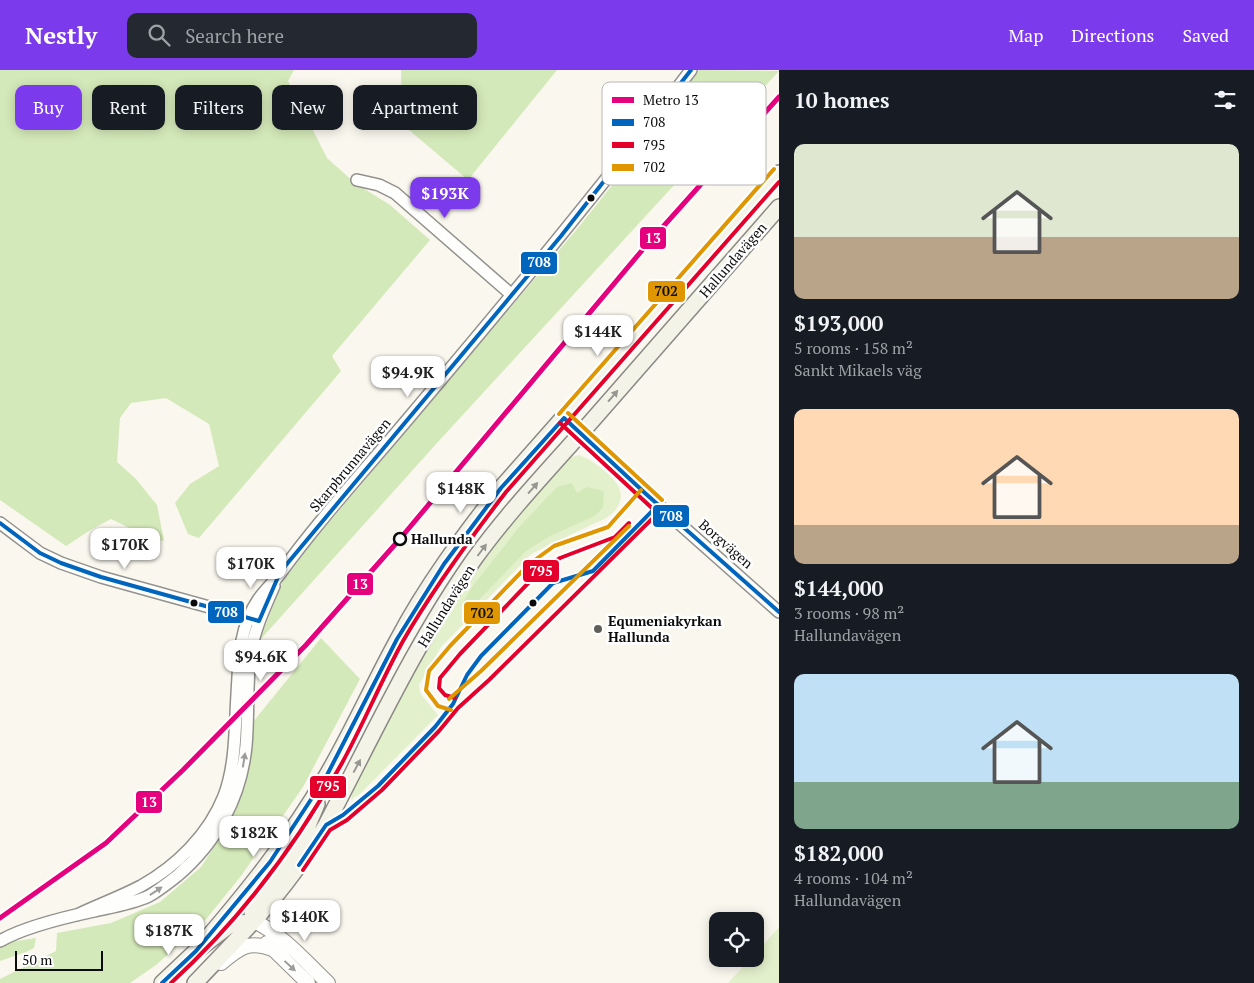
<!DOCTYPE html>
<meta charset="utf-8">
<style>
:root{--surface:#171b24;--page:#242831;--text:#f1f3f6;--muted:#9ea1a6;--accent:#7c3aed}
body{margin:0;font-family:"PT Serif",serif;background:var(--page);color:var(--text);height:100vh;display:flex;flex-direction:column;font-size:19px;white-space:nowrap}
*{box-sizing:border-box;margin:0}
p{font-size:16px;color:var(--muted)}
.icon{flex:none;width:28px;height:28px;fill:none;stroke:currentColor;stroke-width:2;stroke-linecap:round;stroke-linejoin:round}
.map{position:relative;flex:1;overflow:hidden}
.drawer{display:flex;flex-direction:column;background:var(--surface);width:475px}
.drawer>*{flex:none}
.guide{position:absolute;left:15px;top:15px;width:475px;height:45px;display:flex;gap:10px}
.tools{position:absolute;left:709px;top:842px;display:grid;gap:10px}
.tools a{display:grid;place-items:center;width:55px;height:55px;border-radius:10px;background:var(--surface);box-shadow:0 2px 12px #0003;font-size:25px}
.scale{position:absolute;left:15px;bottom:12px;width:88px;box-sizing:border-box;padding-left:5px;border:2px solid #0b0b0b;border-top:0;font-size:14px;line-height:18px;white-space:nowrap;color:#0b0b0b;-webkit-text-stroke:4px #fff;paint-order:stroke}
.price{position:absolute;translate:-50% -42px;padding:0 11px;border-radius:10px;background:#fff;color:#222;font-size:16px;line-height:32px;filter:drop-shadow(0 1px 2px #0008)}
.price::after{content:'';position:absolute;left:50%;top:30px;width:15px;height:11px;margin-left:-8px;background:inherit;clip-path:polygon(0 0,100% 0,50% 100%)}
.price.on{background:var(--accent);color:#fff}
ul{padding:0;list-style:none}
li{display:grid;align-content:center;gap:10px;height:265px;padding:0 15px}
li span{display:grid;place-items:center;height:155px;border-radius:10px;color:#555}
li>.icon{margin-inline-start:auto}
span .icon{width:90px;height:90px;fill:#fffc;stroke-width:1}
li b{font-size:21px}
h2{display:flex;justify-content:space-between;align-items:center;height:60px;padding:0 15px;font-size:21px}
.chip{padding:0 18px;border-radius:10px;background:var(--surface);box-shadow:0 2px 12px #0003;font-size:18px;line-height:45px}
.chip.on{background:var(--accent);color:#fff}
header{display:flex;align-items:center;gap:30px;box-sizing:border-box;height:70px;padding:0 25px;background:var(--accent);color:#fff}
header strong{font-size:24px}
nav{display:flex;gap:28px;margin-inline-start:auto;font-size:18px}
.search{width:350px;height:45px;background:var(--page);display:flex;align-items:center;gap:12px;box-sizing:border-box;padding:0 18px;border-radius:10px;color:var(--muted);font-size:19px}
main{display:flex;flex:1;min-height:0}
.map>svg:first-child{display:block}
</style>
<header>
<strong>Nestly</strong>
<div class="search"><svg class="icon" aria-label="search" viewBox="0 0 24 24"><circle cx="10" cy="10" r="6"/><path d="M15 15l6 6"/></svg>Search here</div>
<nav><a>Map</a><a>Directions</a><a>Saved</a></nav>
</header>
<main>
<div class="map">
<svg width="779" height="913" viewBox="0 0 779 913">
<rect width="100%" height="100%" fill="#faf7ee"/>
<!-- green -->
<path fill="#e3f0cc" d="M579,385c13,5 33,19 39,31 10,18 -9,33 -23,37l-64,31 -90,93 -22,38 1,8 18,22 -77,78 -10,7 1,-8 70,-134 33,-56 43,-60 62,-77 8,-7z
M779,857v56h-51l22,-24h5v-5z"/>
<!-- forest -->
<path fill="#d4e9b9" d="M0,0h294l-6,11 39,77 28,25 35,22 40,35 -98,116 9,15 -142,167 -11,-4 -13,-31 15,-19 29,-18 -10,-42 -43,-26 -35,5 -11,15 -3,44 19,17 21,26 7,36 -10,-1 -43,-21 -19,10 -26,17 -66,-46z
M401,0h156l-89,110 -66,-56z
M699,0l80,1 -342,372 -177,197 22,-57 28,-38 272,-322 65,-82z
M572,413l5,10 10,-6 17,4 -1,17 -10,9 -43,19 -24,15 -51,53 -14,2 11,-19 48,-61 37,-39z
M321,568l39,41 -57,108 -62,89 -38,47 -47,42 -26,18h-130v-4l56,-28 1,-18 54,-10 49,-21 41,-35 20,-31 20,-42 8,-30 4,-42z
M36,868l-2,10 -8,4 -26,9v-15l4,-3z"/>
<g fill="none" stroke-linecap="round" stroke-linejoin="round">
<!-- minor casing -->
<g stroke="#93918d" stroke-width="14">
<path id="minor" d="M357,110l22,5 16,8 117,102
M564,348l82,76 133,118
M0,453l40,30 21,10 40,14 155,43
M77,845c21,-10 43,-18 64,-29 36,-20 68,-52 83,-90 12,-31 11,-70 13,-102 2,-33 2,-66 21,-94 6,-9 15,-17 21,-25 39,-54 85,-104 128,-155 97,-115 193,-230 284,-350
M0,871c24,-14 66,-24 94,-30 18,-4 38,-7 55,-15 9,-5 19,-13 28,-20 39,-33 64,-78 69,-130 3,-32 0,-64 5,-95 4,-23 14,-44 23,-65"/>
</g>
<!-- tertiary casing -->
<g stroke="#93918d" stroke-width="16">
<path id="tertiary" d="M254,851c29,14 51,40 74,62
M267,873l41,40
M221,893c18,-15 27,-23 51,-14"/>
</g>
<!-- secondary casing -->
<g stroke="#898884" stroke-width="18">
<path id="secondary" d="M254,851l-2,-9 2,-7 50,-70 13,-31
M196,881c48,-55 94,-112 131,-176 25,-43 46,-90 70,-134 29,-55 66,-105 104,-153l278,-315
M162,913l34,-32 34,-26 24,-4
M195,913c34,-36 70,-71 99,-111 12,-15 22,-31 32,-47 47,-90 91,-185 149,-267 35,-48 76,-91 115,-135 63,-72 126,-144 189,-216"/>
</g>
<!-- minor -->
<use href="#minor" stroke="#fefefc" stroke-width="11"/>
<!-- tertiary -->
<use href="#tertiary" stroke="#fefefc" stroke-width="14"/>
<!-- secondary -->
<use href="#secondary" stroke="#f4f3e8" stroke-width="15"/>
<!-- bus-1 casing -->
<g stroke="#fff" stroke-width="8">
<path id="bus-1" d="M564,348l82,76 133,118
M0,453l40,30 21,10 40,14 158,44 19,-44 8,-12 275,-329 130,-166
M299,795l27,-40 17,-10 35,-29 57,-59 18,-23 14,-29 14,-19 72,-73 40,-12 65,-66
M162,913l34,-32 74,-89 57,-87 70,-136 47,-75 57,-76 63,-70"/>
</g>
<!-- bus-2 casing -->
<g stroke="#fff" stroke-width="8">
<path id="bus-2" d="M560,353l94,87
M455,628l-10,-3 -6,-7 1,-10 20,-24 76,-79 24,-17 55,-21 14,-14
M303,800l27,-40 17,-10 35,-30 57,-59 19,-23 31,-28 173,-171
M171,913c69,-63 126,-139 171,-220 22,-40 39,-82 61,-122 30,-52 66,-101 103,-149l273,-310"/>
</g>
<!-- bus-3 casing -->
<g stroke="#fff" stroke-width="8">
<path id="bus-3" d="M568,343l94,87
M559,344l215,-245
M449,629l32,-28 148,-145
M451,640l-13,-4 -12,-16 3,-19 21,-25 78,-81 26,-19 54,-19 33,-37"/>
</g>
<!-- bus-1 -->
<use href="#bus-1" stroke="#0065bd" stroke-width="4"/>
<!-- bus-2 -->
<use href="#bus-2" stroke="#e4002b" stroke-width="4"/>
<!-- bus-3 -->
<use href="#bus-3" stroke="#df9601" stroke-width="4"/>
<!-- metro-1 casing -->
<g stroke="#fff" stroke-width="9">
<path id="metro-1" d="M0,848l106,-75 77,-73 123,-125 93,-105 245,-292 135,-151"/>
</g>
<!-- metro-1 -->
<use href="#metro-1" stroke="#e5007d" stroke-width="5"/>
</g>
<!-- one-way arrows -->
<defs><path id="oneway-solid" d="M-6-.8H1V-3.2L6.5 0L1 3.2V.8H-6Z" transform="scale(1.25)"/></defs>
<g fill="#979690">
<use href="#oneway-solid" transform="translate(613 326) rotate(-49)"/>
<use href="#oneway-solid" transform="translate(533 418) rotate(-49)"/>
<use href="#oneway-solid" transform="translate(482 480) rotate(-53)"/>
<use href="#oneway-solid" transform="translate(357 696) rotate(-62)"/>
</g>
<g fill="#9d9d9c">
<use href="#oneway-solid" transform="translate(244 690) rotate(-81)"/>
<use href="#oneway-solid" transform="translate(156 821) rotate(-34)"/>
<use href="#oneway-solid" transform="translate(290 896) rotate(43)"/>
</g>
<!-- markers -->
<g fill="#0b0b0b" stroke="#fff" stroke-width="2">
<circle cx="591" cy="128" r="4.5"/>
<circle cx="194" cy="533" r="4.5"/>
<circle cx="533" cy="533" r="4.5"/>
</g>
<circle fill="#fff" stroke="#0b0b0b" stroke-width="2.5" cx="400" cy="469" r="6"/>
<circle fill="#5f5e5a" stroke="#fff" stroke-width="2" cx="598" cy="559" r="5"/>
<g text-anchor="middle" stroke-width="5" stroke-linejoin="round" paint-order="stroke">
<!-- street labels -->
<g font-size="14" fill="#0b0b0b" stroke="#fff">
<text transform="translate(733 190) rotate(-49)" y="5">Hallundavägen</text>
<text transform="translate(350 395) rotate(-50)" y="5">Skarpbrunnavägen</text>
<text transform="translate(726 474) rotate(41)" y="5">Borgvägen</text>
<text transform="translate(446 536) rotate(-58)" y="5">Hallundavägen</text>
</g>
<!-- stop labels -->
<g font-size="14" font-weight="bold" fill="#0b0b0b" stroke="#fff" text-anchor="start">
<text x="411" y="474">Hallunda</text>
</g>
<!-- poi labels -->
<g font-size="14" font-weight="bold" fill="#0b0b0b" stroke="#fff" text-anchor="start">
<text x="608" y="556">Equmeniakyrkan<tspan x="608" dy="16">Hallunda</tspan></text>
</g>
</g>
<!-- legend -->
<rect x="602" y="12" width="164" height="103" rx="8" fill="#fff" stroke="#b6b6b6" stroke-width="1"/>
<rect x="612" y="27" width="22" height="6" fill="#e5007d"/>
<rect x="612" y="49" width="22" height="7" fill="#0065bd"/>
<rect x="612" y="72" width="22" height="6" fill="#e4002b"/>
<rect x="612" y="94" width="22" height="7" fill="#df9601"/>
<g font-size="14" fill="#0b0b0b">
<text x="643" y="35">Metro 13</text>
<text x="643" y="57">708</text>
<text x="643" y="80">795</text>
<text x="643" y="102">702</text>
</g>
<g stroke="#fff" stroke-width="2">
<rect x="639" y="156" width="28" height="24" rx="5" fill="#e5007d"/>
<rect x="520" y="181" width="38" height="24" rx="5" fill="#0065bd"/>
<rect x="647" y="210" width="39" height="23" rx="5" fill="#df9601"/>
<rect x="652" y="434" width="38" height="24" rx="5" fill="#0065bd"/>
<rect x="522" y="489" width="38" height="24" rx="5" fill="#e4002b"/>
<rect x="346" y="502" width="28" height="24" rx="5" fill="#e5007d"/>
<rect x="207" y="530" width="38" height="24" rx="5" fill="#0065bd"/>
<rect x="463" y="531" width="38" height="24" rx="5" fill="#df9601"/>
<rect x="309" y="705" width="38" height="24" rx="5" fill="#e4002b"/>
<rect x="135" y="720" width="28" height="24" rx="5" fill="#e5007d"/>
</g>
<g font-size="14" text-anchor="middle" font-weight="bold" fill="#fff">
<text x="653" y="173">13</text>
<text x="539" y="197">708</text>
<text x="671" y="451">708</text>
<text x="541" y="506">795</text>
<text x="360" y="519">13</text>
<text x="226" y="547">708</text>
<text x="328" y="721">795</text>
<text x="149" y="737">13</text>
</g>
<g font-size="14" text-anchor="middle" font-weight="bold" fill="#111">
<text x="666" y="226">702</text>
<text x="482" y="548">702</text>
</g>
</svg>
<div class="tools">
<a><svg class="icon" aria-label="locate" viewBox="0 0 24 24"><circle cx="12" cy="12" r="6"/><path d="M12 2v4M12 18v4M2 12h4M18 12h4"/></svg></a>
</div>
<div class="scale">50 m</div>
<b class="price on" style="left:445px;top:149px">$193K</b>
<b class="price" style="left:598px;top:287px">$144K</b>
<b class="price" style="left:408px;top:328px">$94.9K</b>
<b class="price" style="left:461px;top:444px">$148K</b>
<b class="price" style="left:125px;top:500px">$170K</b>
<b class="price" style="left:251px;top:519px">$170K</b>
<b class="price" style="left:261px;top:612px">$94.6K</b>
<b class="price" style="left:254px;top:788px">$182K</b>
<b class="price" style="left:305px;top:872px">$140K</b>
<b class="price" style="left:169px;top:886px">$187K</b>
<div class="guide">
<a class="chip on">Buy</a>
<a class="chip">Rent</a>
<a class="chip">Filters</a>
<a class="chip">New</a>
<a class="chip">Apartment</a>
</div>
</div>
<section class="drawer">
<h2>10 homes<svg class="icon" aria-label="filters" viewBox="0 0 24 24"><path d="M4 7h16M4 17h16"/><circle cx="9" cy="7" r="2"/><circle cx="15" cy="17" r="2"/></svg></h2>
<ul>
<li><span style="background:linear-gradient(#dfe7d0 60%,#b9a48a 0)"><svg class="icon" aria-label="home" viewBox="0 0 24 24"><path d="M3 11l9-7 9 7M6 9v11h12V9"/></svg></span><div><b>$193,000</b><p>5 rooms · 158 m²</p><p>Sankt Mikaels väg</p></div></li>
<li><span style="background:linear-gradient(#ffd9b3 75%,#b9a48a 0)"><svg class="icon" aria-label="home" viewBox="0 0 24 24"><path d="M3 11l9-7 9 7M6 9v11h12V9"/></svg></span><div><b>$144,000</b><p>3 rooms · 98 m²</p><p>Hallundavägen</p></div></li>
<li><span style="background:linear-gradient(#bfe0f5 70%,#7fa58c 0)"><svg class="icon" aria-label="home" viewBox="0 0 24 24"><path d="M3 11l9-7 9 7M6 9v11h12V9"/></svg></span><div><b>$182,000</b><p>4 rooms · 104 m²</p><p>Hallundavägen</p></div></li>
</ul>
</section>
</main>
